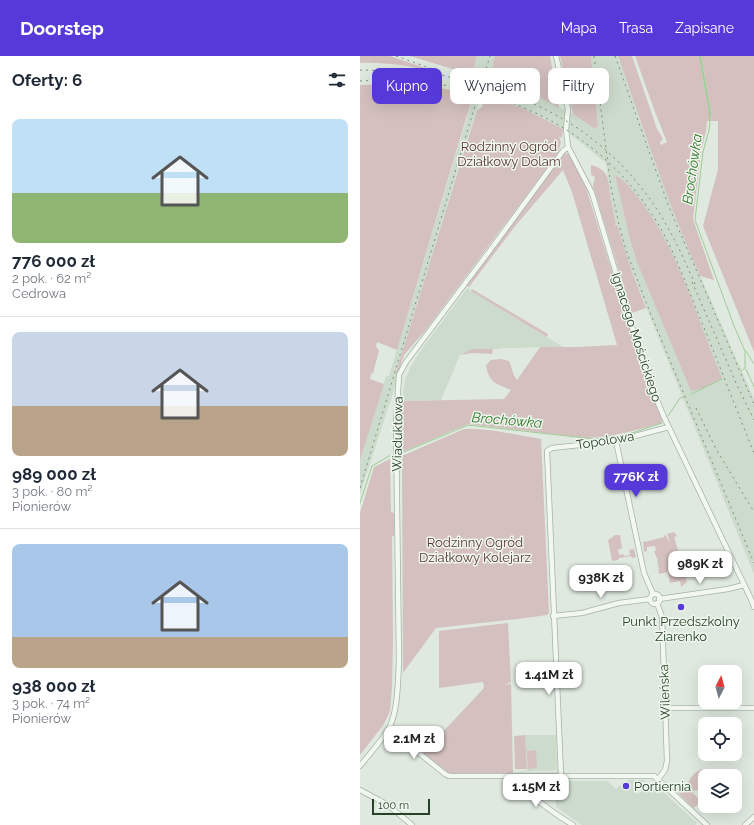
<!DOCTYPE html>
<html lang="pl">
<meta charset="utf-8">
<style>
:root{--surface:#fff;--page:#f2f2f3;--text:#1f2937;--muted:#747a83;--line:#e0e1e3;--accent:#5639d9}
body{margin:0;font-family:Raleway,sans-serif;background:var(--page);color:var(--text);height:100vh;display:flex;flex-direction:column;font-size:15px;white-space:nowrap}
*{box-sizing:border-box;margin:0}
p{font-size:13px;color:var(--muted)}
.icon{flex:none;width:22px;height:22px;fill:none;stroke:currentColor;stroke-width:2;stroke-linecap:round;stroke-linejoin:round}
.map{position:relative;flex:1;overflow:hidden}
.details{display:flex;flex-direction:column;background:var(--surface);width:360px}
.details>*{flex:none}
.guide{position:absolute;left:12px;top:12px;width:322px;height:36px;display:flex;gap:8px}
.needle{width:26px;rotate:6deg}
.tools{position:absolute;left:338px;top:609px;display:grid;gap:8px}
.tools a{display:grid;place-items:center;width:44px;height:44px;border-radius:8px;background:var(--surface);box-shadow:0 4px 16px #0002;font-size:20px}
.scale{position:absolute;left:12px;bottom:10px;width:58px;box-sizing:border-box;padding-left:4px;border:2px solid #274226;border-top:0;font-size:11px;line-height:14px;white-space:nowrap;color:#274226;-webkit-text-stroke:3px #eff7ee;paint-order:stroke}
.price{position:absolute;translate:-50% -34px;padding:0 9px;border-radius:8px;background:#fff;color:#222;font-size:13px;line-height:26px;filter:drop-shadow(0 1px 2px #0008)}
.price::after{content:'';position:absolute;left:50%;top:24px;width:12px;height:9px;margin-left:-6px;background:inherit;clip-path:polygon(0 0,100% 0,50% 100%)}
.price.on{background:var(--accent);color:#fff}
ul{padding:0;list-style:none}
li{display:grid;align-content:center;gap:8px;height:212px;padding:0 12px}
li+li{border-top:1px solid var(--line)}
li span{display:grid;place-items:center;height:124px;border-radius:8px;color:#555}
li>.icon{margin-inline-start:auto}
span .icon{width:72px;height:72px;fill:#fffc;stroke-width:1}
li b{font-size:17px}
h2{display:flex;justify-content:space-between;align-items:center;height:48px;padding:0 12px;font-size:17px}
.pill{padding:0 14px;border-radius:8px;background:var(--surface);box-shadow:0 4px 16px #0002;font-size:14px;line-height:36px}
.pill.on{background:var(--accent);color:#fff}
header{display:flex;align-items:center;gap:24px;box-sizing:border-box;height:56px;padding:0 20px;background:var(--accent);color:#fff}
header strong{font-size:19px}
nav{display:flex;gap:22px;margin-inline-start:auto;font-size:14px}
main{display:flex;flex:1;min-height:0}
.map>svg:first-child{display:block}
</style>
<header>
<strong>Doorstep</strong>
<nav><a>Mapa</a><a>Trasa</a><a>Zapisane</a></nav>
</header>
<main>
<section class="details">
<h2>Oferty: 6<svg class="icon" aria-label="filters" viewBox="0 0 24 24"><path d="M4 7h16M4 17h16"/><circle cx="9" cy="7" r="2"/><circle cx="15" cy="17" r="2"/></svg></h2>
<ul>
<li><span style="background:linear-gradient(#bfe0f5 60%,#8fb573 0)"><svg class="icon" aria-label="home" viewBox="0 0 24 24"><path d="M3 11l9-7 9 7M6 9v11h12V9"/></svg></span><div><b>776 000 zł</b><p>2 pok. · 62 m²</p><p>Cedrowa</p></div></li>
<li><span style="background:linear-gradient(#c9d6e8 60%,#b9a48a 0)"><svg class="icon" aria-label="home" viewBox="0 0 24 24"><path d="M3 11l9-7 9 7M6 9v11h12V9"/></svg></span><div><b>989 000 zł</b><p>3 pok. · 80 m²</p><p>Pionierów</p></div></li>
<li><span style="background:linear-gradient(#a9c7e8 75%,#b9a48a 0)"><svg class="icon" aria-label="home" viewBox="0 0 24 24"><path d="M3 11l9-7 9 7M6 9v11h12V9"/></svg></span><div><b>938 000 zł</b><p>3 pok. · 74 m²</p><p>Pionierów</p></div></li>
</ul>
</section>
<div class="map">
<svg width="394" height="769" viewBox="0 0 394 769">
<rect width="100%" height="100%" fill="#dfe9df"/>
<!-- built -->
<path fill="#cddbcc" d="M117,0h18l-6,24 44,14 42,21 20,14 3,-3 -7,-70h27l29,85 32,86 75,172v175l-124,-307 -10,-28 -9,-39 -1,-2v-3l-4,-32 -36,-29 -16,-10 -31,-16 -38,-12 4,-16 -3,-1 -90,293h2l-3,15 -35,107v-34l26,-84h3l90,-298 -7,-3z
M107,232l96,59 -61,1 -2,1h-28l-12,6 -19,45 -39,1 3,-21 6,-14 10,-16z
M165,679h31l1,35 -30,1z
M268,724h16l2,1 -7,2 -4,3 1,8 15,-7 7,7 4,-3 35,32 -2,2h-113l-26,-18v-26h51l9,8 4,-4 3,3v-2z"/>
<!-- green -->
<path fill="#d4c1bf" d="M0,0h30l46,16c-25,-6 -50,-10 -76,-9z
M50,0h67l-5,19z
M135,0h55l9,52 -26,-14 -44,-14z
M200,0h31l7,70 -3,3 -22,-15z
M258,0h14l25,73 6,10 -3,3 1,3 6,-3 -12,-30 -20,-56h64l10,57v8h-2l-1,10 -5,20 -8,68 21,61 -14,-4c-32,-71 -56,-146 -82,-220z
M341,0h53v296l-51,-126 15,-57v-48h-8l1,-8z
M51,28l41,6 21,5 -76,255 -20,-8 -1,4 3,5 -5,18v3l-3,2 -1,5 14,5 -24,76v-375z
M125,40l38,12 40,21 -1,9 -3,-2 2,6 -3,11 -133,178 -21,24 -6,17h-2l81,-262 5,-3z
M205,97l3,1 3,3 16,34 58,187 17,42v3c-25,7 -49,14 -75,15l-119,-14 -66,28v-51l102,-2 7,-9c-16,-7 -22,-7 -25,-25l5,-5 10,-1 8,2c4,8 2,11 8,19l23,-33h38l39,-2 -45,-153 -9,-22 -47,55 -47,62 -3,-1 -5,7 -1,-1 103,-138z
M231,109c18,5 17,13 19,30v3l1,2 5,23 -1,2h2l15,47 14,36 -14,5 -39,-127 2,-9 -4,-2z
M255,119c10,5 15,13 22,21 42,53 59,121 85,182l-19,10 -12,3 -54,-129 -8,-27z
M112,233l76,45 -1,3 -76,-46z
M112,293h21l-1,5 -19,-1 -13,2z
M104,373c26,-1 51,6 77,10l8,174 -2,2 -21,3 -90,10 -33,45 -1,-217z
M30,403l1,53 3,1v23h-2l1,106 -1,45 -2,24 -6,13 -24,31v-242l14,-46z
M314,476l3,4 -3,1 7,23 3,-1v3l-12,-5 13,7 -3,1 5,17 -6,5 -1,-6 -10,2 -2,-11 -9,2 -1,-4 1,-1 -2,-8h1l-4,-10h2l-1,-5 -8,1v4l-3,1 -1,-10 6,-1 15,-4 1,-3 5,10 -3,-10z
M255,479h5l2,13 -4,2 1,5 4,-1 1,2 6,-1 -1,-5 5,-1 2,8 -4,1 -1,-2 -12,2 -1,2 -6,1 -4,-21z
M148,567l3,59 -6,3 6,-1 2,89h-64l-26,-20 60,-64 1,-3 -1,-4 -44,6v-57z
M165,679l2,34h-12l-1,-33z
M176,694l1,18 -9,1 -1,-18z
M342,713l3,1 6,6h-6v16l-4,-3 -7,2 -6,-7c1,-6 8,-13 14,-15z
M323,731l5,1 11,11v5l-6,4 -14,-14 -1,-2z"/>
<!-- water -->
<path fill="#9fcc97" d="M339,0h2l1,6 9,51 -1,8h-1v-8z"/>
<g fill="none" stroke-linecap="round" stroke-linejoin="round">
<!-- stream -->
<path stroke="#9fcc97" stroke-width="1" d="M350,65l-1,9 -6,22 -8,68 39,106 11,25v17l-4,3
M386,295l8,13
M386,313l8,18
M331,338l31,-15
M308,360l12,-18 4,-1
M39,398l69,-29 127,14 37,-6 30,-10
M0,447l12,-37 17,-10 7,-1"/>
<!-- minor casing -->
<g stroke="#a4b4a4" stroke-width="6">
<path id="minor" d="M196,0l12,53 -2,20 2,18 24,46 55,184 17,40 87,182 3,8
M256,385l28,132 9,21
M290 543a5 5 0 1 1 10 0a5 5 0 1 1-10 0Z
M299,543l69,-10 16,-4
M297,547l5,14 5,144 -2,9 -7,9
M193,560l29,-3 37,-10 31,-4
M305,652h89
M29,673l56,45 4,2h205l53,49
M0,710c10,-13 23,-26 30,-40 8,-17 8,-46 9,-65l-3,-237 3,-49 7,-13 85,-113 72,-98 5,-4
M201,719l-14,-324 5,-3 64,-7 53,-14
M163,720c0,3 0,6 2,9 6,13 35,32 48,40
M0,734l28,15 24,20
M385,769l9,-8"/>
</g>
<!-- minor -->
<use href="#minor" stroke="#f2f7f2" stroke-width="4.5"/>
<!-- rail -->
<path stroke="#789477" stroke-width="1" stroke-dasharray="2 4" stroke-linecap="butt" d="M36,0l42,15
M234,0l17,131 8,38 7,25 23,60 105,253
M255,0l54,151 85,197
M0,14l40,1 37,8
M71,16c31,9 64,16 93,28 61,24 111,69 143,126 11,19 20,40 29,60
M0,25c118,-6 233,36 297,141 17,28 28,60 41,91 19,46 37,93 56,140
M332,226l45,103 17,35
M336,352l20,41 38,63
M0,432l130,-432"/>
</g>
<!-- markers -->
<g fill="#5639d9" stroke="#eff7ee" stroke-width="1.5">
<circle cx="321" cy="551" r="4"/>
<circle cx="266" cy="730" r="4"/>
</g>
<g text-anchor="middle" stroke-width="3" stroke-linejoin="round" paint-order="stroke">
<!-- park labels -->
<g font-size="13" fill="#5e3932" stroke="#eff7ee">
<text x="149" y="95">Rodzinny Ogród<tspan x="149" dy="15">Działkowy Dolam</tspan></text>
<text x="115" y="491">Rodzinny Ogród<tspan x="115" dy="15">Działkowy Kolejarz</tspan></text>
</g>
<!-- street labels -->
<g font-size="13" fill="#274226" stroke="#eff7ee">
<text transform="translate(277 281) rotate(72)" y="5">Ignacego Mościckiego</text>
<text transform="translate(37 378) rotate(-89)" y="5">Wiaduktowa</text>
<text transform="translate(245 384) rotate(-9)" y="5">Topolowa</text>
<text transform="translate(304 636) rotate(-92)" y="5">Wileńska</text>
</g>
<!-- poi labels -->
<g font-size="13" fill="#274226" stroke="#eff7ee">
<text x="321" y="570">Punkt Przedszkolny<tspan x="321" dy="15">Ziarenko</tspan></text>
<text x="274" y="735" text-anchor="start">Portiernia</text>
</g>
<!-- water labels -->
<g font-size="14" font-style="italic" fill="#36792d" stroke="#eff7ee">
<text transform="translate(332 113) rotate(-82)" y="5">Brochówka</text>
<text transform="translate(147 364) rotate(5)" y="5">Brochówka</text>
</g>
</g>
</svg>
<div class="tools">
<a><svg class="needle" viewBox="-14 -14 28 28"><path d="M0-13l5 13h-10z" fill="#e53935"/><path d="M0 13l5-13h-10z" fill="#747a83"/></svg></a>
<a><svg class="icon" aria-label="locate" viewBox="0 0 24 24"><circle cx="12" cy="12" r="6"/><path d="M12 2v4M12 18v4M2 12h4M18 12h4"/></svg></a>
<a><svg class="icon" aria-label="layers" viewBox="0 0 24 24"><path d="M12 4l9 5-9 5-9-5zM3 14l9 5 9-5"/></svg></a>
</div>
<div class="scale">100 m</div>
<b class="price on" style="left:276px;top:442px">776K zł</b>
<b class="price" style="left:340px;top:529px">989K zł</b>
<b class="price" style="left:241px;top:543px">938K zł</b>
<b class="price" style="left:189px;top:640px">1.41M zł</b>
<b class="price" style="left:54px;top:704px">2.1M zł</b>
<b class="price" style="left:176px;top:752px">1.15M zł</b>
<div class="guide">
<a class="pill on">Kupno</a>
<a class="pill">Wynajem</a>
<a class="pill">Filtry</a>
</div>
</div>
</main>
